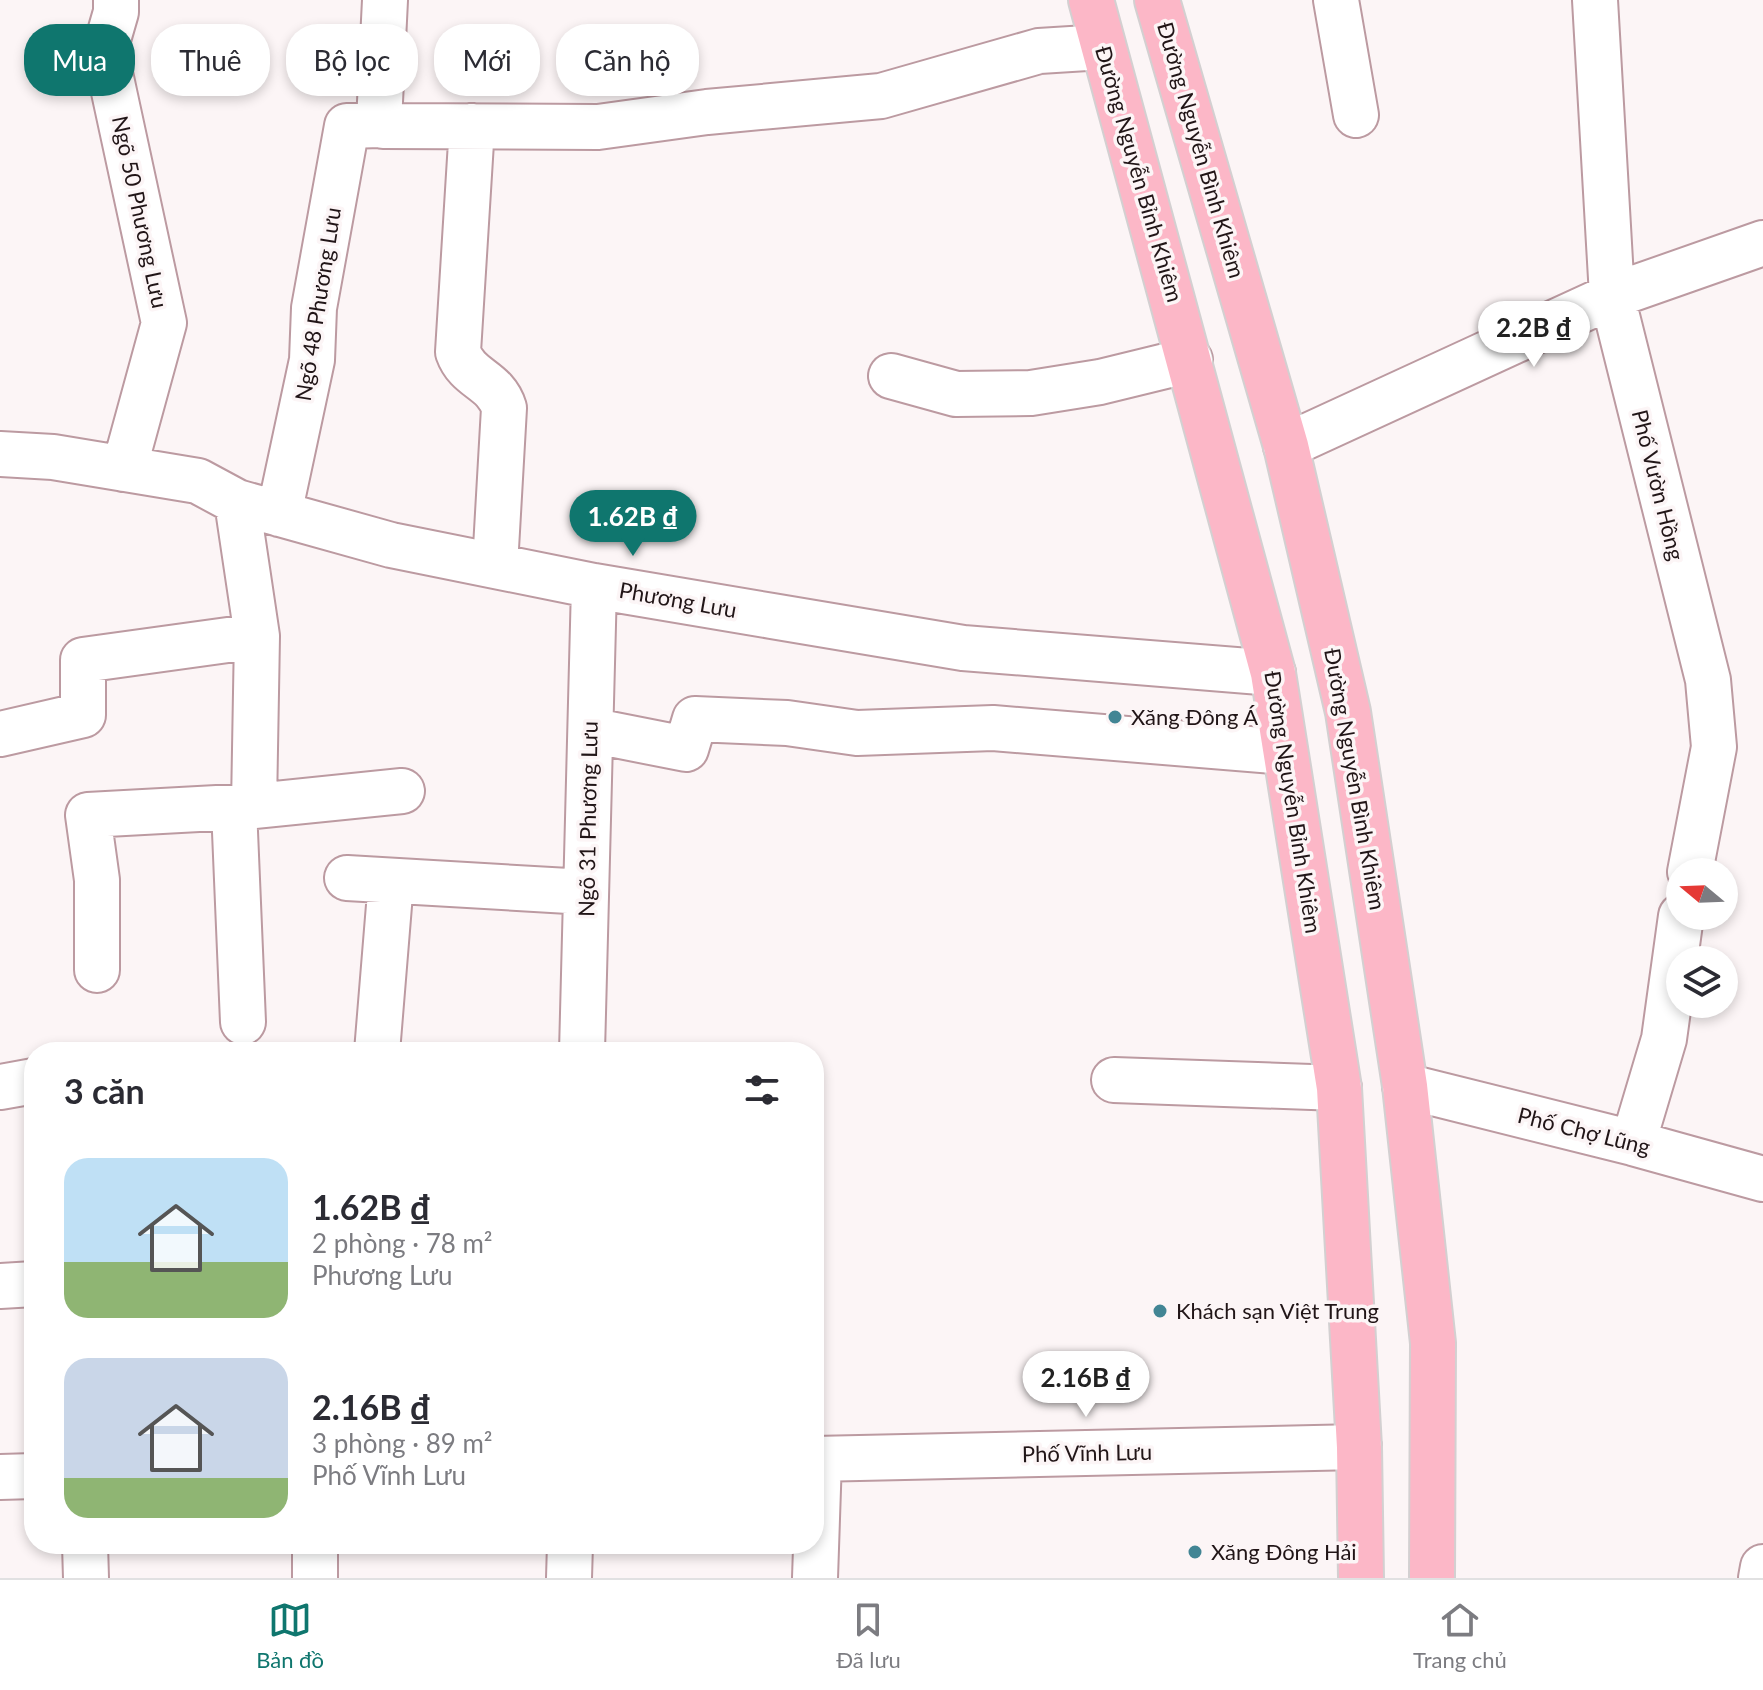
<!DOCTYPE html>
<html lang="vi">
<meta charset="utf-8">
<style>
:root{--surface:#fff;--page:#f7f7f7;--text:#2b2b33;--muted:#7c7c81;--line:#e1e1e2;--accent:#0f766e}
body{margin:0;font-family:Lato,sans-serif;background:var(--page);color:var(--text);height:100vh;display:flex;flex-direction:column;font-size:30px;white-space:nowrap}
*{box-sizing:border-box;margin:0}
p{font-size:26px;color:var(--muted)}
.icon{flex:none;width:44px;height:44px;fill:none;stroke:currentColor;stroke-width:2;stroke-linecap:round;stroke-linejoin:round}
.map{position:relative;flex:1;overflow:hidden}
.panel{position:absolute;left:24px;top:1042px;width:800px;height:512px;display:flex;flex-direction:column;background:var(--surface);border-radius:32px;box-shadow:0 4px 12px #0003}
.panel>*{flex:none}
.top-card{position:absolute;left:24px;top:24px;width:800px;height:72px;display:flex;gap:16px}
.needle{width:52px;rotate:289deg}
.controls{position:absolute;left:1666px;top:858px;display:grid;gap:16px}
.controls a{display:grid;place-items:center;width:72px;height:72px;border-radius:50%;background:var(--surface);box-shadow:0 4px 12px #0003;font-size:40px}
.price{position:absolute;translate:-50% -68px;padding:0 18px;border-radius:28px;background:#fff;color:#222;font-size:26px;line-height:52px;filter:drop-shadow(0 2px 4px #0008)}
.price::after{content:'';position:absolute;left:50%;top:48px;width:24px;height:18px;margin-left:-12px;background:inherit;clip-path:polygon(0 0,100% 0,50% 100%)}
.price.active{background:var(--accent);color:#fff}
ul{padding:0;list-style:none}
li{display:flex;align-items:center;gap:24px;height:200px;padding:0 40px}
li span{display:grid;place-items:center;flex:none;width:224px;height:160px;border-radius:24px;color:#555}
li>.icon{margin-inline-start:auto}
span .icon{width:96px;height:96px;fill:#fffc;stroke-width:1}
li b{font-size:34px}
h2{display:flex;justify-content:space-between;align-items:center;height:96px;padding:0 40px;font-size:34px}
.tag{padding:0 28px;border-radius:32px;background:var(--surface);box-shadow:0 4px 12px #0003;font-size:28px;line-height:72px}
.tag.active{background:var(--accent);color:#fff}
.dock{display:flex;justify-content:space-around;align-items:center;height:112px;border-top:2px solid var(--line);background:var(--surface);font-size:22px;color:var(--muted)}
.dock a{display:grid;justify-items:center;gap:4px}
.dock .active{color:var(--accent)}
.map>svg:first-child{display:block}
</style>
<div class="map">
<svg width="1763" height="1578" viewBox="0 0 1763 1578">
<rect width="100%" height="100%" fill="#fcf5f6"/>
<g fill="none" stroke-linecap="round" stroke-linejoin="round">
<!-- minor casing -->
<g stroke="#bc9aa1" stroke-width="48">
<path id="minor" d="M116,0v12l-11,38 59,273 -40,146
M385,0l-6,122 4,4 215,1 109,-15 174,-16 158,-45 64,-4
M1336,0l20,115
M1595,0l17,296 96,384 6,67 -24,125
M472,126l-14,226c10,28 37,27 46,56l-9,158
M891,376l65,18 75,-1 69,-11 90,-22
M1286,446l326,-150 151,-53
M0,454l53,3 145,24 39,21 154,43 203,41 178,30 191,32 310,25
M237,502l20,134 -3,170
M279,514l33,-154 2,-52 33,-182 33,-1
M0,734l83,-19v-55l174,-24
M590,742l15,-9 81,16 9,-30 92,4 70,10 136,-5 292,24
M234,808l9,214
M347,878l239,14
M97,970v-90l-9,-65 166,-9 148,-15
M377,1052l14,-171
M582,1052l12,-466
M1114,1080l225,8
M1405,1086l228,57 130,36
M0,1087l34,-6
M1633,1143l31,-104 17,-123
M0,1286l34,-2
M814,1459l545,-12
M0,1477l34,-1
M85,1544l1,34
M315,1578v-34
M569,1578l1,-34
M815,1578l4,-119
M1761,1578l2,-11"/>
</g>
<!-- highway casing -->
<g stroke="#d3d0d1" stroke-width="48">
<path id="highway" d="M1091,0l182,673 66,415 20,359 2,131
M1157,0l129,446 62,266 57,374 28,257 -1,235"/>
</g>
<!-- minor -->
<use href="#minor" stroke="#fff" stroke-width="44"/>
<!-- highway -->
<use href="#highway" stroke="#fcb7c7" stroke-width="44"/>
</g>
<!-- markers -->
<g fill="#428594" stroke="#fcf5f6" stroke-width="3">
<circle cx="1115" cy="717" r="8"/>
<circle cx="1160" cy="1311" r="8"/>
<circle cx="1195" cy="1552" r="8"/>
</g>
<g text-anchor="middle" stroke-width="7" stroke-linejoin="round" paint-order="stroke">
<!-- street labels -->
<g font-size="22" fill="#211517" stroke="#fcf5f6">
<text transform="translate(1201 150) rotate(74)" y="8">Đường Nguyễn Bình Khiêm</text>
<text transform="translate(1139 174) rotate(74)" y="8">Đường Nguyễn Bỉnh Khiêm</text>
<text transform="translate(140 212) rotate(78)" y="8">Ngõ 50 Phương Lưu</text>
<text transform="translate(318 304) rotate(-81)" y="8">Ngõ 48 Phương Lưu</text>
<text transform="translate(1658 485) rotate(76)" y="8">Phố Vườn Hồng</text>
<text transform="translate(678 600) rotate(10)" y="8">Phương Lưu</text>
<text transform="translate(1355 779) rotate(80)" y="8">Đường Nguyễn Bình Khiêm</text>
<text transform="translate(1293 802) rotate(81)" y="8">Đường Nguyễn Bỉnh Khiêm</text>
<text transform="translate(588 819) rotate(-89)" y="8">Ngõ 31 Phương Lưu</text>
<text transform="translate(1584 1131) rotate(14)" y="8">Phố Chợ Lũng</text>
<text transform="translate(1087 1453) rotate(-1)" y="8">Phố Vĩnh Lưu</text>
</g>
<!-- poi labels -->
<g font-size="22" fill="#211517" stroke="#fcf5f6" text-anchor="start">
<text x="1131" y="725">Xăng Đông Á</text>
<text x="1176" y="1319">Khách sạn Việt Trung</text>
<text x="1211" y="1560">Xăng Đông Hải</text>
</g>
</g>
</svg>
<div class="controls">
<a><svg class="needle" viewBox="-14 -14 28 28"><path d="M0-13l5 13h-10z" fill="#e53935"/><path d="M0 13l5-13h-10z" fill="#7c7c81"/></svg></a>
<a><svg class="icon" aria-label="layers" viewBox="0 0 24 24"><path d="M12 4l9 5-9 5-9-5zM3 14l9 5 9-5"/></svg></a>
</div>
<b class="price" style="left:1534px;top:369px">2.2B ₫</b>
<b class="price active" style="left:633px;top:558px">1.62B ₫</b>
<b class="price" style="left:1086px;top:1419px">2.16B ₫</b>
<div class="top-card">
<a class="tag active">Mua</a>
<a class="tag">Thuê</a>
<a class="tag">Bộ lọc</a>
<a class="tag">Mới</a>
<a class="tag">Căn hộ</a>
</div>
<section class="panel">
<h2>3 căn<svg class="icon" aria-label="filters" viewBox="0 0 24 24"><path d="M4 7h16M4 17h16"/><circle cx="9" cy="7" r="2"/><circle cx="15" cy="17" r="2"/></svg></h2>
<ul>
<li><span style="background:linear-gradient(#bfe0f5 65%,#8fb573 0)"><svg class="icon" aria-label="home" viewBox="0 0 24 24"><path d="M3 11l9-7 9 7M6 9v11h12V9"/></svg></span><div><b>1.62B ₫</b><p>2 phòng · 78 m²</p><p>Phương Lưu</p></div></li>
<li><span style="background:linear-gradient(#c9d6e8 75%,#8fb573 0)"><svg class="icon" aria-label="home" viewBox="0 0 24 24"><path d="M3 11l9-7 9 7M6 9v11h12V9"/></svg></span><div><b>2.16B ₫</b><p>3 phòng · 89 m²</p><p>Phố Vĩnh Lưu</p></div></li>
</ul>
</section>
</div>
<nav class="dock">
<a class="active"><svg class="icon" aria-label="map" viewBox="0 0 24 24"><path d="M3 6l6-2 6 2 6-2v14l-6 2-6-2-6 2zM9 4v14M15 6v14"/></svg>Bản đồ</a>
<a><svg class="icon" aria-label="saved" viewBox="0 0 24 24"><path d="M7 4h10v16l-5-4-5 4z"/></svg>Đã lưu</a>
<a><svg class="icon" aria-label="home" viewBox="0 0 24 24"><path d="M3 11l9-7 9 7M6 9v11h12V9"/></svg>Trang chủ</a>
</nav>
